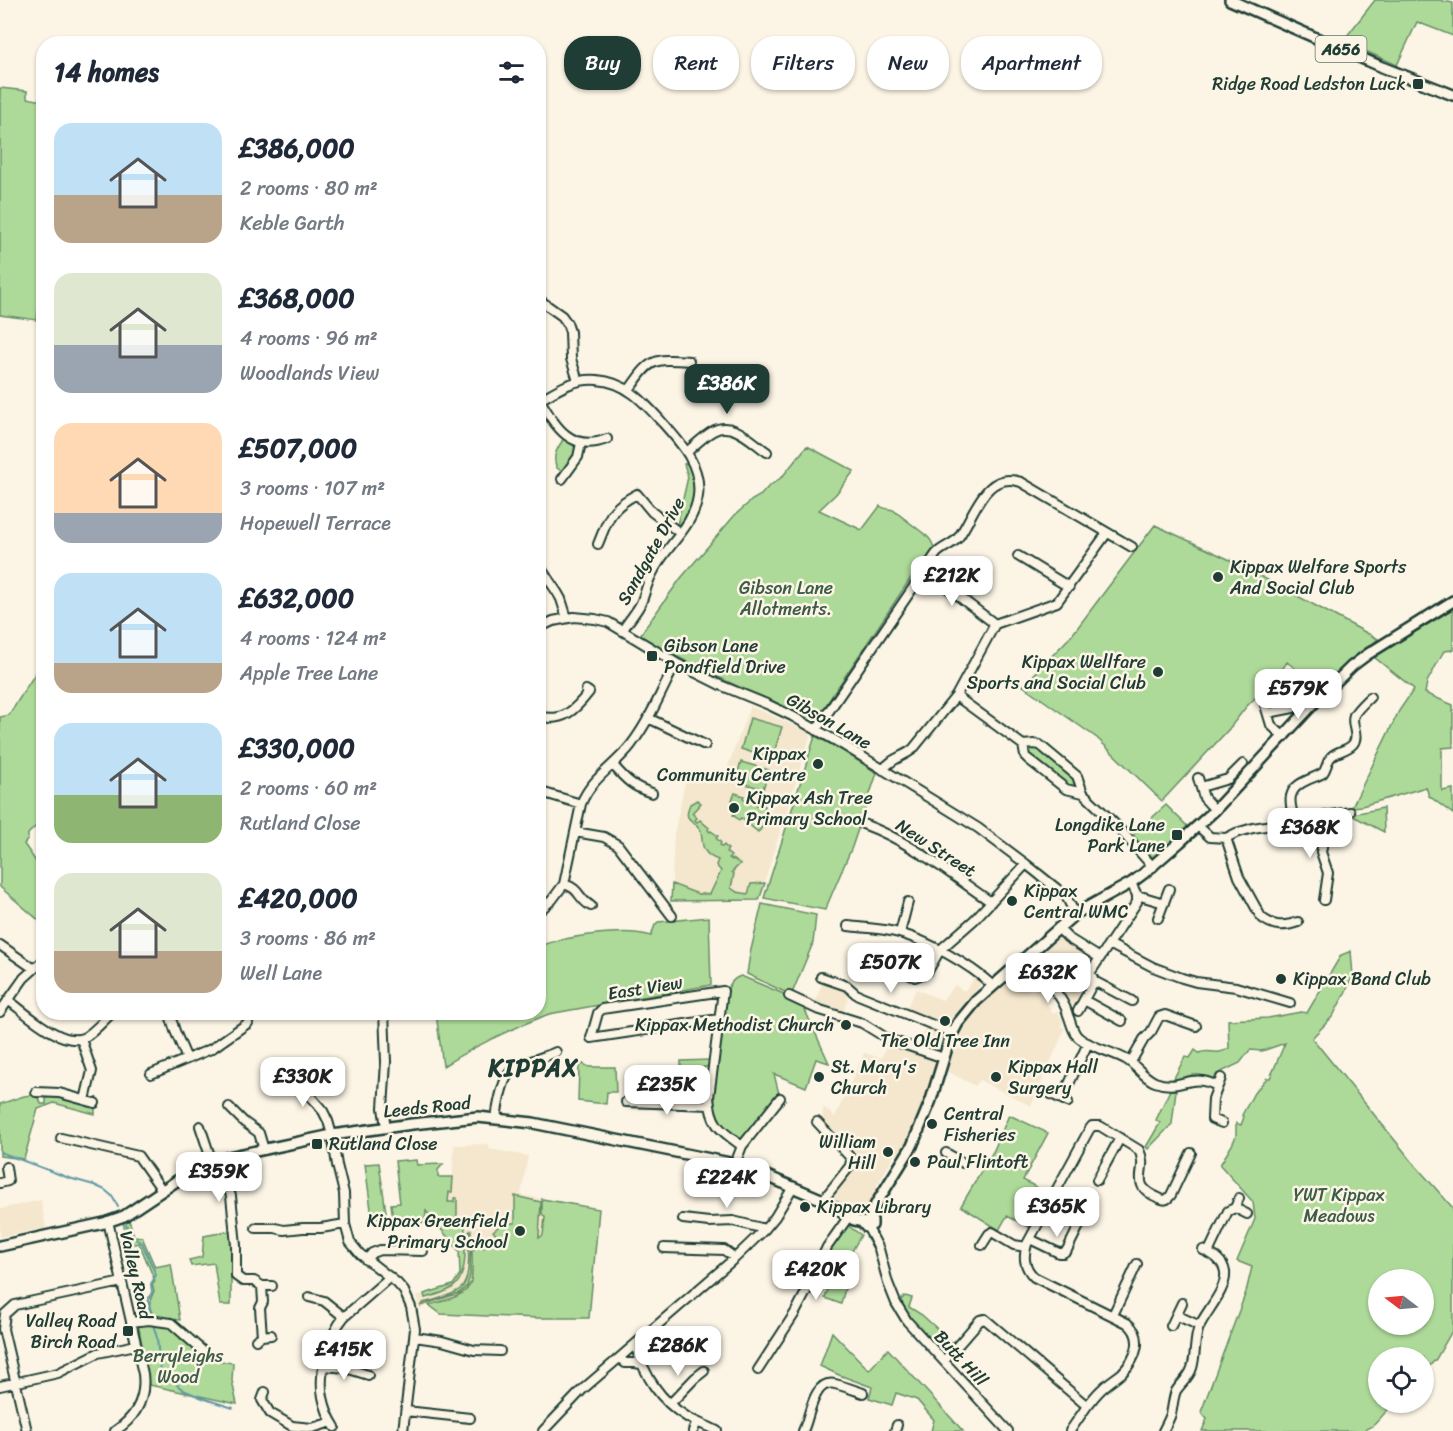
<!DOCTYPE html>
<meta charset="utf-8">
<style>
:root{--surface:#fff;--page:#f6f6f7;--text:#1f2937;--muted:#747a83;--accent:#1f3d34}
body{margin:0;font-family:Sriracha,sans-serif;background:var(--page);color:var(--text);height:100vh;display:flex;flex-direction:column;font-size:22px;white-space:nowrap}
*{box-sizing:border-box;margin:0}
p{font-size:20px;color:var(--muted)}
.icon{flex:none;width:33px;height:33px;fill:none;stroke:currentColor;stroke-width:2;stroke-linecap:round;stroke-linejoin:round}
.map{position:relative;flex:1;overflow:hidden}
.details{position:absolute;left:36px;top:36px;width:510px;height:984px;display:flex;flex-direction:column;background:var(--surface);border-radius:24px;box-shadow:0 2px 4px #0004}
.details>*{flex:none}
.guide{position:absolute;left:564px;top:36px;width:570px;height:54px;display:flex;gap:12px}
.needle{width:39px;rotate:286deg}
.controls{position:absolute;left:1368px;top:1269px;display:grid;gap:12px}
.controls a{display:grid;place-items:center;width:66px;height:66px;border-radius:50%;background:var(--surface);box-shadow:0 2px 4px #0004;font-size:30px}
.price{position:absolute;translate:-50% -51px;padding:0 14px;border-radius:12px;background:#fff;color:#222;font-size:20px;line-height:39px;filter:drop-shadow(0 2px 3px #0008)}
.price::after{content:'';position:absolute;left:50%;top:36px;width:18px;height:14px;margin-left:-9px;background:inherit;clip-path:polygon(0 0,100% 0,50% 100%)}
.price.selected{background:var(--accent);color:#fff}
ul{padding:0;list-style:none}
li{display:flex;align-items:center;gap:18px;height:150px;padding:0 18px}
li span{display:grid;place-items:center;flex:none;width:168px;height:120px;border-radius:18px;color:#555}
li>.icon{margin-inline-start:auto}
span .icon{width:72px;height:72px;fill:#fffc;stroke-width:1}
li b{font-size:26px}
h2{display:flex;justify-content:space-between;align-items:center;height:72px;padding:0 18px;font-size:26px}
.tag{padding:0 21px;border-radius:24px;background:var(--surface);box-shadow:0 2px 4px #0004;font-size:21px;line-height:54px}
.tag.selected{background:var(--accent);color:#fff}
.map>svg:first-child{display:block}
</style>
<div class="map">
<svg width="1453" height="1431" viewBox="0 0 1453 1431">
<rect width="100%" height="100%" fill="#fcf5e5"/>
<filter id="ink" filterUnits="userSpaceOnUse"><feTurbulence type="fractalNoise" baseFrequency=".0167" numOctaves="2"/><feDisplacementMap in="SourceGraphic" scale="12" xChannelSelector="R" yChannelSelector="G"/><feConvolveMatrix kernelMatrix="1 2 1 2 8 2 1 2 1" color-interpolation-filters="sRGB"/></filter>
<g filter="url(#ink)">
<!-- built -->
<path fill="#f4e7cd" d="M750,706l61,27 -52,167 -88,1 3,-67 13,-61 35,9z
M1058,933l10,9 27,19 -9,14 3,2 -1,5 -11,20 -7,6 -9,-14 -33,-31z
M1017,972l8,9v6l7,5 5,-6 11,8 2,5 -2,6 5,8 4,-2 6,10 -2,5 4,3 -34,77 -52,-26 -4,6 -30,-16 5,-17 10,-22 30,-37 9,-10 2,1z
M972,976l8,6v4l-6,8 -6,5h-1l-18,26 -5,-2 -1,2 -5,-2v-2l-32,-12 10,-20 26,11 13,-15 9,6 8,-9z
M823,981l23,8 -1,4 4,2 -6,18 -29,-9z
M926,1025l18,7 -8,21 -19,-6z
M890,1043l47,16v3l-13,44 -16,36 -7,13 -5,-3 -20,35 4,4 -20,22 -6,1 -21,-15 -1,-2 23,-31 2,-10 -22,-22 1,-1 -14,-12 1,-14 12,10 29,-64 17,5 5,-11h2z
M489,1144v5l39,7 -7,39 78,14 -10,109h-51l-97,-4 -12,-9 -9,4 -4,-13 37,-11 7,-10 -1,-24 -34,-40 1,-20h26l2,-46z
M41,1200l5,29 -5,1 -1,-1 -40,8v-28z"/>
<!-- green -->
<path fill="#aeda99" stroke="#668c66" stroke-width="1.5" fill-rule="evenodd" d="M1375,0h64l14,3v33l-36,-14 -20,43 -54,-24z
M0,88l27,3v7l16,3 1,158 -7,61 -37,-5z
M564,438c20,12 12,17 0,32h-4l-3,-2c-6,-12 1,-20 7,-30z
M807,446l47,25 -18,23 -17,16 43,20 18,-24c4,3 9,3 13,4l34,26c4,4 7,8 7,15l-11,17 -4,2h-3l-102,153 -121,-58 -45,-24 -8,-6 41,-57 54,-63 17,-15 9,-5 7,-8 14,-10z
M689,462c5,17 11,56 -12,63l11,-48 -4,-13z
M1155,525l73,34 150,80 -58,49 -33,-26 -13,20 -14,11 -14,14 -17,22 -67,72 -65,-63 -74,-52 49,-51z
M1453,609v41l-9,1 -17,31 -2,11 28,12v42l-11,1v43l11,-2v25l-24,-18 -3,-9 -64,19 -10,1 47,-96 15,-22 -40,-32z
M43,661v159l-3,2 -12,12v5l-4,5 17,25h2l1,53 -2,1 -42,-36v-170l9,-2z
M750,718l32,9 -10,32 -31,-10z
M815,736l23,12 39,25 -25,74 -27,63 -61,-12z
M1032,747l5,1 38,30 1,8 -5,3 -41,-32 -2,-5z
M741,762l28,8 -6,19 -28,-8z
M735,793l9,3 -1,2 4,4 4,-3 5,2 1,4 4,-1 4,2 -1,6 2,1 -5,16 -3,3 -17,-14 -2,2 -6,-5 6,-6 -4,-4 -3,-5z
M697,800l4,3 -9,10 5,5 -2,2 2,2 3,-2 9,8 -1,2 2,2 1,-1 7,5 -2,2 5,5 -1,2 2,2 2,-2 4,4 -2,3 5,4 -2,2 3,2 1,-1 7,5 -8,8 2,2 -3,14 6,4 11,2 3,-10 14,-1 -6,17 -88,1 1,-17 26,10h12l11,-23 -5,-6 2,-5c-11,-4 -16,-10 -16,-22 -1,-3 0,-6 -2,-9 -6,-10 -18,-7 -10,-25z
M1166,805l22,22 -35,31 -20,-23z
M1383,808l1,24 -31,-16v-2z
M762,904l54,11 -3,28 -20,48 1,4 -5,-1 -42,-20 3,-20z
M709,917l2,68 -162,29c-36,14 -73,31 -106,52l-7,-53 102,-1 1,-66c26,-9 86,-19 112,-10l4,-11 3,-3z
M1351,951l2,25 -8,17 -12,23 -21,22 103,127 38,43v121l-17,30 -12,13v-14h-46v44l16,1 -21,23 -10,5h-161l5,-12 -6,-7 45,-120 6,-25 -15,-6 18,-42 -2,-17 -33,-37 12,-20 4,-9v-13l5,2 3,-8 -2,-2 12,-22 13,-15h3l15,-35 -23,8 -12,-1 -10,13 -23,11 -3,5 -12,-3 -10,-1 -20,7 13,-25 5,1 5,-8 4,3c11,-5 18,4 30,-5l-1,-28 40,-2 33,-6 6,1 34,-58zM1378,1280h46v44h-46z
M741,976l45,19 18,13 25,55 -13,-4 -10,28 -32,-13 5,20 -37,44 -4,2 -20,-18 -6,-20 14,-106c2,-9 5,-17 15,-20z
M710,1060l-1,7h-5l-2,24 -24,-1 1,-22h2v-7z
M583,1064l6,3h26l1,25h-9l-1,12 -28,-3 1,-34z
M1170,1090h6l-4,34 -24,25 -2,-2 14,-24 -4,-3z
M32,1095l7,3 2,6h5v-5l4,-3 16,2 29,9v7l-41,-11 -16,6 -14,50 -24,-3v-52l24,-8z
M1009,1115l39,18 -25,47 26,14 -18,34 -24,-12 -8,14 -38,-24 33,-56z
M406,1160v1l10,-1 1,5 26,-1 -5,6v7h15l-1,15h-3l-1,10h6v-4h3v20l5,1 3,2c-1,20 5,55 -13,67 -8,5 -19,8 -27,10l-1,-4 29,-9 7,-11 -1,-23 -33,-40 -1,12 -32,-4 -2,-15 9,-1 -5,-42z
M379,1163l8,56 -15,-2 -7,-53z
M515,1196l26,6 -2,36 4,-3 2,-18 -3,-3v-15l57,10 -10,109h-51l-97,-4 -12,-9c14,-4 38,-8 42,-24 2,-9 1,-20 1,-30l7,-6 4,3 14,-12 -4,-5 10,-8h12z
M129,1220l5,16 8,1 13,30 16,-3 9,56 -25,-3c-8,-10 -6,-15 -1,-26l-2,-7 3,-3 -16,-38 -10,2 -6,-22z
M847,1225l14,10 -9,16 4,13 -2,1 -4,4 -9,35 -16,-6 4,-12 -16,-5 17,-34z
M471,1230l-1,45 -3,11 -8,7 -39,13 3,-3c11,-3 28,-7 37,-14 12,-8 8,-43 8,-56z
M231,1231v74h-11l-6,-42 -23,3 -2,-6 13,-3 2,-21z
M905,1296l7,2 -3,9 13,8 31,28 -5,7h-5l-31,-30 -6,-8 -6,-11z
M138,1323l33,2 8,8 2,7 11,5 15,14 26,4 -1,18 5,23 -88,-19 -2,-13z
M832,1332l37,38 19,-21 75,82h-32l3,-11 -17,-20 -21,-7 -4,12 -23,-7 3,-11 -33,-12 -19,-9z"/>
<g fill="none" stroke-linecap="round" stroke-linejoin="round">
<!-- stream -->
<path stroke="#6199a3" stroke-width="2" d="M0,1152l69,26 25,7 11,5 7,6 6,11
M126,1224l4,12 12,7 14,32 -5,9 1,8 -4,8 3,18
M153,1324l4,14 3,32 23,20 22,9 28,9"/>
<!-- minor casing -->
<g stroke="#1f3d34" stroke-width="12">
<path id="minor" d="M538,299l24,17 5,7 3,9 1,27 7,22
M629,390c21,-30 22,-32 60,-29
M540,400c16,27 31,53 67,39
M538,401c19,-11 36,-23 59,-21 29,2 46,21 64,41 19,21 41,44 37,75 -4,31 -33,50 -46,78 -5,9 -7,20 -11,29 -5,10 -13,18 -18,27
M687,452c8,-7 17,-16 26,-21 20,-11 39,11 54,21
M562,479l16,-22 3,-14
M598,544c11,-27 12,-36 39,-50l15,18 28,21
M1018,556l51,31
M538,564l19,28 4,7 6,19
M924,570l71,54
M995,624l62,-22 50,-69
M538,628l15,-7 21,-4 21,2 13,3 68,41 44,22 49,20 23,11 53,30 133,82 48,36 40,32 9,18
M956,696l67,49 2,11 3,3 38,30 17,4
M1265,705l6,20 13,12
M1268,713l25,-5 13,-17
M538,716c25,7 37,-6 51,-24l-3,-2
M648,718l57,27
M816,730l120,-176c6,-7 16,-9 22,-16 17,-23 26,-68 63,-56l111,65
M1023,745l11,-1 6,1 37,31 6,17 32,31 38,43
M613,765c13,15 20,22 39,28
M883,770c7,-11 20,-13 30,-21l43,-53 39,-72
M1198,778l6,20 11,12
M1201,787l27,-8 15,-15
M541,792l40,12
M1320,817l3,25 -2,10 7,21 -4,27
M1294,821c-1,-7 -5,-18 -3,-25 3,-14 22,-17 32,-23 4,-5 4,-13 9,-17 6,-5 16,-6 21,-12 7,-9 -3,-19 1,-29 3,-6 11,-13 16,-18
M863,824c47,17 87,50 128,78
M1198,826l12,11 16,1 10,-5 17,-5 97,-16
M575,832l29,5 14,8 54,71
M1226,838l13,39 22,40c12,10 23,10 37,5
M564,884c17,5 13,14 27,22
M1137,895l27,8
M538,912l14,-12 12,-16 17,-80c10,-26 34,-38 50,-59 19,-25 31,-55 45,-82
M1158,918l11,-29
M848,926c16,2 34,2 51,7 29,8 70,31 93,52
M1058,928l10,10 32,20
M900,933l8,-31
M1109,944l44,23 29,11 14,4 40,5 54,16
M0,945l33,23
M868,956l47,21 10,-4 3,-2 12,-21 34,-30 52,-56
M1018,963c10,12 27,16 37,28 5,6 11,16 13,24 3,7 4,15 9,21 9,10 37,16 50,24 10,6 16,17 28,22 26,10 35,-11 62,4
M821,977l26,9 9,8 97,39
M1041,981c22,-23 21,-24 49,-8
M1094,981l38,20
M789,996l28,13 45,14 26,16 56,19
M8,1000c17,12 55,49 77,37 9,-5 19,-17 28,-25
M1084,1000l38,21
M1078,1011l15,-28v-5l-3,-5 47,-71v-7l-6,-12
M0,1012l24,-34 20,-18
M169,1012l6,19 12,28
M384,1012l2,50 -3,46 3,19
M719,1019l-128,19 7,-25 4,-4 121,-18 -14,106c2,28 11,33 33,49
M81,1039l11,32 -7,29
M1131,1062l13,-23 7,-7 8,-15 6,-2 31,11
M289,1072l34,39 5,10 4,14 5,30 7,28 1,31 5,18 10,12 37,29 7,8 7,16 4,22 -12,102
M151,1074l60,-25 37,-26
M1221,1078l-8,21 -1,20 10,4
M36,1092l23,1 36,10
M1051,1094l17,8
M1062,1099l26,-56
M626,1102l84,3
M229,1107l15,15 15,11 5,17
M496,1118c2,-12 5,-33 12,-43 6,-11 35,-17 48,-23
M817,1122l32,34 2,4 -1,6 -27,34
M200,1126l12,36
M61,1138l77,18 24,34
M946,1153l17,10
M219,1160l12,36 5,49v31l7,5h11l8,5 1,16 -3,6 2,28
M735,1164l7,-18 38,-48
M1097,1180l23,-42
M0,1183l8,-2 -2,-14
M1235,1208l4,-10
M683,1219l26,3 24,-1 32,8
M108,1221l35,153c3,25 -8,44 -28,57
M256,1228h19l9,2 19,-2h18l24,-4
M868,1228l11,21 9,34 8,20 11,18 101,110
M1030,1239l29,14h4l4,-3 13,-26
M982,1245l7,-11 3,-2 22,13 12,2
M664,1248l60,2 11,8
M1208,1253l20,-42 7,-3 12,6
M366,1260l6,-7 8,-3 43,1
M262,1286h10
M309,1297l15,4 20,16
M1113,1315l24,-51
M1176,1315l24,11
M131,1322l18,-2 22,3 34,30
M1171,1326l11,-23
M415,1337l27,4 32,9 26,1
M256,1340l6,-4 9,-1
M635,1345c10,31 24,55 52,72 10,6 21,9 30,14
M620,1358l5,5h10l6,1
M944,1361l36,-41 5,-1 102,87 -17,25
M324,1366l22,2 22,7
M758,1370l37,-57 11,-21 21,-45 22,-31
M0,1386l58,-13 40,-20 38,-8
M265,1392l-3,8 8,13 22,13 20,2 20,-6
M670,1404l25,-26 9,-7
M1087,1406c5,-6 10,-13 16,-18 6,-6 13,-10 19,-15 14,-14 23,-36 5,-50l-93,-46c-10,-10 -11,-20 -7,-33l62,-114 3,-4h8l39,24c11,22 -13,34 20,48 6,3 8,2 12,-3l20,-42
M406,1411l64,7
M335,1427c-6,-9 -10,-20 -12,-30 -5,-24 6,-62 21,-80l46,-40
M27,1431l-24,-102 2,-15 10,-9 107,-23
M543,1431l39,-41 153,-132 30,-29 10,-12 18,-30
M693,1431l4,-9
M803,1431c7,-14 10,-52 32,-47 9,2 19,6 28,9
M895,1431l2,-6
M1163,1431c3,-6 6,-11 8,-17 2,-8 2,-16 5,-23 5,-8 13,-13 16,-23 4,-13 2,-28 7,-41 7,-16 28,-37 26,-55 -2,-12 -12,-17 -22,-22"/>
</g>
<!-- major casing -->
<g stroke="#1f3d34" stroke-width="14">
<path id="major" d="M1230,0l152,67 71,28
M869,1218l7,-14 36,-58 19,-46 19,-62 8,-15 18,-22 99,-87 56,-31 12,-9 37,-32 35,-32 102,-110 35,-34 16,-12 85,-53
M0,1246l104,-23 20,-7 63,-42 22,-10 19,-7 104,-22 80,-11 66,-7 55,6 202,41 27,10 61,26 31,20 8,2 4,5 6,-2v-5l-3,-2"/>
</g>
<!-- minor -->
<use href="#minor" stroke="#fcf5e5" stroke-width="8"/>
<!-- major -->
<use href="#major" stroke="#fcf5e5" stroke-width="9"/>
</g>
</g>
<!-- markers -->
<g fill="#1f3d34" stroke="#fcf5e5" stroke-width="2">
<rect x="1412" y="78" width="12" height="12" rx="3"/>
<circle cx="1218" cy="577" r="6"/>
<rect x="646" y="650" width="12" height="12" rx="3"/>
<circle cx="1158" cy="672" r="6"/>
<circle cx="818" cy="764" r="6"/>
<circle cx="734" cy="808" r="6"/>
<rect x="1171" y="829" width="12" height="12" rx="3"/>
<circle cx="1012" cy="901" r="6"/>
<circle cx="1281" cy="979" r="6"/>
<circle cx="945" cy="1021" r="6"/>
<circle cx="846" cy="1025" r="6"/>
<circle cx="819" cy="1077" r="6"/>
<circle cx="996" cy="1077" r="6"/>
<circle cx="932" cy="1124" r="6"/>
<rect x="311" y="1138" width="12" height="12" rx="3"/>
<circle cx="888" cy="1152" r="6"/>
<circle cx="915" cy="1162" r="6"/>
<circle cx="805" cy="1207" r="6"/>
<circle cx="520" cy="1231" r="6"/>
<rect x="122" y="1325" width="12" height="12" rx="3"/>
</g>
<g text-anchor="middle" stroke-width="5" stroke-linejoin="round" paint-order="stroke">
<!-- shield labels -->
<rect fill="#fcf5e5" stroke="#617469" stroke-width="1.5" x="1315.5" y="36" width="51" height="26" rx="4.5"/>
<g font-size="16" font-weight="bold" fill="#1f3d34">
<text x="1341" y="55">A656</text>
</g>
<!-- poi labels -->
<g font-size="18" fill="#1f3d34" stroke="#fcf5e5" text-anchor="start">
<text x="1406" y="90" text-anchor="end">Ridge Road Ledston Luck</text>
<text x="1230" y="573">Kippax Welfare Sports<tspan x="1230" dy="21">And Social Club</tspan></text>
<text x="664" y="652">Gibson Lane<tspan x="664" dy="21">Pondfield Drive</tspan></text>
<text x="1146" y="668" text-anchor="end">Kippax Wellfare<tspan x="1146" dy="21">Sports and Social Club</tspan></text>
<text x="806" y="760" text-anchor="end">Kippax<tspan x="806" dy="21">Community Centre</tspan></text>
<text x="746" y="804">Kippax Ash Tree<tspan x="746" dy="21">Primary School</tspan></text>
<text x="1165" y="831" text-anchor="end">Longdike Lane<tspan x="1165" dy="21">Park Lane</tspan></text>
<text x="1024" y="897">Kippax<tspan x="1024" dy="21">Central WMC</tspan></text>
<text x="1293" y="985">Kippax Band Club</text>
<text x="834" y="1031" text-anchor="end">Kippax Methodist Church</text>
<text x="945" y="1047" text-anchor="middle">The Old Tree Inn</text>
<text x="831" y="1073">St. Mary's<tspan x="831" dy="21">Church</tspan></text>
<text x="1008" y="1073">Kippax Hall<tspan x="1008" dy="21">Surgery</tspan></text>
<text x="944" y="1120">Central<tspan x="944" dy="21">Fisheries</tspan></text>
<text x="876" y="1148" text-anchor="end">William<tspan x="876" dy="21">Hill</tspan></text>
<text x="329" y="1150">Rutland Close</text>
<text x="927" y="1168">Paul Flintoft</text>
<text x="817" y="1213">Kippax Library</text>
<text x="508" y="1227" text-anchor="end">Kippax Greenfield<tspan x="508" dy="21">Primary School</tspan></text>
<text x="116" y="1327" text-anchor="end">Valley Road<tspan x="116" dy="21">Birch Road</tspan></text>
</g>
<!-- street labels -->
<g font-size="18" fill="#1f3d34" stroke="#fcf5e5">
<text transform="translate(651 551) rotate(-61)" y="6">Sandgate Drive</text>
<text transform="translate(829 721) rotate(30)" y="6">Gibson Lane</text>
<text transform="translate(936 848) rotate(33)" y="6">New Street</text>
<text transform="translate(645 988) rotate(-9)" y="6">East View</text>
<text transform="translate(427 1107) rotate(-6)" y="6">Leeds Road</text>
<text transform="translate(136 1275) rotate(77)" y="6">Valley Road</text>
<text transform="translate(961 1358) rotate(47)" y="6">Butt Hill</text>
</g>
<!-- park labels -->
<g font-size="18" fill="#3c5c48" stroke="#fcf5e5">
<text x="786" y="594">Gibson Lane<tspan x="786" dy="21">Allotments.</tspan></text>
<text x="1339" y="1201">YWT Kippax<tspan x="1339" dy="21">Meadows</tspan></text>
<text x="178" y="1362">Berryleighs<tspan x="178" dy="21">Wood</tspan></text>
</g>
<!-- district labels -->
<g font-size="24" font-weight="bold" letter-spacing="1.5" fill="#1f3d34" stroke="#fcf5e5">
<text x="534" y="1076">KIPPAX</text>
</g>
</g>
</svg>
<div class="controls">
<a><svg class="needle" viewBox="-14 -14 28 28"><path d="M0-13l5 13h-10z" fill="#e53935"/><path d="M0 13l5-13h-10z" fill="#747a83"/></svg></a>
<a><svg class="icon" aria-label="locate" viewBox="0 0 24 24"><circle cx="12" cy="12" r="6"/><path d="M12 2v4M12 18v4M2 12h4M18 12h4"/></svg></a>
</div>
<b class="price selected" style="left:727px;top:415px">£386K</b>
<b class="price" style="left:952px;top:607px">£212K</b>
<b class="price" style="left:1298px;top:720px">£579K</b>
<b class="price" style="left:1310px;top:859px">£368K</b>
<b class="price" style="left:891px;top:994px">£507K</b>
<b class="price" style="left:1048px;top:1004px">£632K</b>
<b class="price" style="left:303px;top:1108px">£330K</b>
<b class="price" style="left:667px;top:1116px">£235K</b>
<b class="price" style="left:219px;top:1203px">£359K</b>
<b class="price" style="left:727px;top:1209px">£224K</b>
<b class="price" style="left:1057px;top:1238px">£365K</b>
<b class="price" style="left:816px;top:1301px">£420K</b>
<b class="price" style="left:678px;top:1377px">£286K</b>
<b class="price" style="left:344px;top:1381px">£415K</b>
<div class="guide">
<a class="tag selected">Buy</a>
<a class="tag">Rent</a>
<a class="tag">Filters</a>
<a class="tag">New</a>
<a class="tag">Apartment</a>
</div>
<section class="details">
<h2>14 homes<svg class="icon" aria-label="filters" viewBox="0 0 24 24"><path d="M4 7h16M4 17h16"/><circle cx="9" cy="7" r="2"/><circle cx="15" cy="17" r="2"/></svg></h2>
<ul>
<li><span style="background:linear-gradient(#bfe0f5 60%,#b9a48a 0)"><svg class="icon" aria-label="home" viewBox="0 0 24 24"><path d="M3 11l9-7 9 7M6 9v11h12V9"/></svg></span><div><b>£386,000</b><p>2 rooms · 80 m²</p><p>Keble Garth</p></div></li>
<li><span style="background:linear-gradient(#dfe7d0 60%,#9aa5b1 0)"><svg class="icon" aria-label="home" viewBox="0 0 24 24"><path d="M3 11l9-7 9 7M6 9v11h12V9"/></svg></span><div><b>£368,000</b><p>4 rooms · 96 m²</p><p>Woodlands View</p></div></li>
<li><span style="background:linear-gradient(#ffd9b3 75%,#9aa5b1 0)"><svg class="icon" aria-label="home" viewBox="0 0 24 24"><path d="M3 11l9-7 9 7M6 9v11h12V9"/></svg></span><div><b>£507,000</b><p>3 rooms · 107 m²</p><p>Hopewell Terrace</p></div></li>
<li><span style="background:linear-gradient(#bfe0f5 75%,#b9a48a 0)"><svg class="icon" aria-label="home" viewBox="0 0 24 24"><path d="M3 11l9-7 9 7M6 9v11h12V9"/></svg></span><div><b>£632,000</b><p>4 rooms · 124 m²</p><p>Apple Tree Lane</p></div></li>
<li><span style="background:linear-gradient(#bfe0f5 60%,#8fb573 0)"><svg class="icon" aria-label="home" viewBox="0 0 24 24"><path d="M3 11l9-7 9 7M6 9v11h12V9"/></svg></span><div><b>£330,000</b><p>2 rooms · 60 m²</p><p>Rutland Close</p></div></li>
<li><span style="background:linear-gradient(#dfe7d0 65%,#b9a48a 0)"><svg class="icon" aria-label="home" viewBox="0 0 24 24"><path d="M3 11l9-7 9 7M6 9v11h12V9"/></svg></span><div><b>£420,000</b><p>3 rooms · 86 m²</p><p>Well Lane</p></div></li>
</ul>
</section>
</div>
